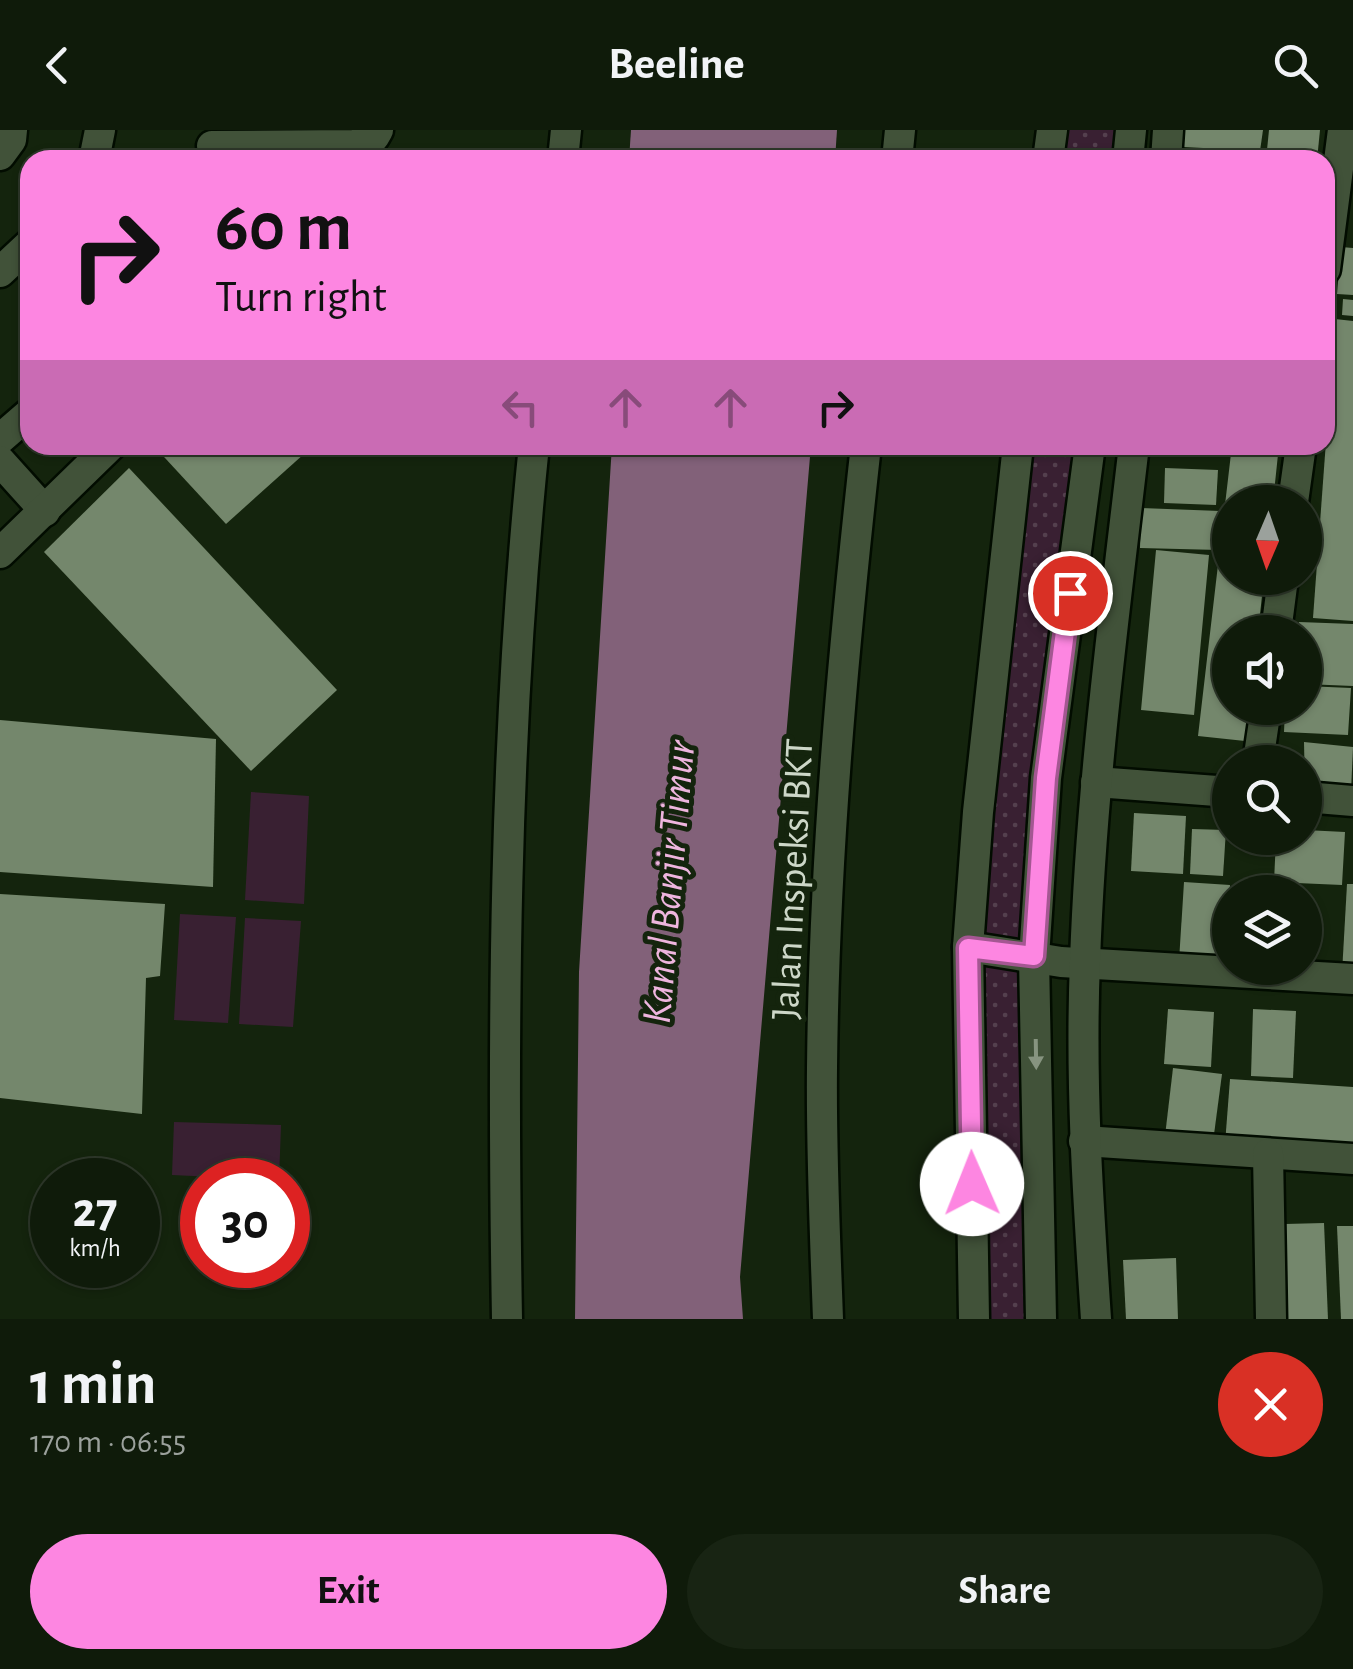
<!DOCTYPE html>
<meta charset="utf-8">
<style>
:root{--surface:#0f1b0a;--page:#182413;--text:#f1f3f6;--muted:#9ba19c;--line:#2f392b;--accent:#fd86e1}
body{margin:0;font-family:"Alegreya Sans",sans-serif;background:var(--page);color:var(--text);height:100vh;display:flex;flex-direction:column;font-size:38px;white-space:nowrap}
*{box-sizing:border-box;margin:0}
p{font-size:32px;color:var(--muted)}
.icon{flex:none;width:55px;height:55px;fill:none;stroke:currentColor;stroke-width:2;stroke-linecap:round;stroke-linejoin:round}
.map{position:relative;height:1189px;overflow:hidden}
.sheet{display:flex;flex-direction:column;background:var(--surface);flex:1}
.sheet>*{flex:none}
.banner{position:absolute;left:20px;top:20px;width:1315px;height:305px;border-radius:30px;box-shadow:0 2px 8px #0004,0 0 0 2px var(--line);background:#fd86e1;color:#111;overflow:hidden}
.needle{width:65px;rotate:182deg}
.tools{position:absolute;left:1212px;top:355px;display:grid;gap:20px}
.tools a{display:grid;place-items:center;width:110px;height:110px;border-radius:50%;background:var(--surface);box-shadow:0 2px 8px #0004,0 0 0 2px var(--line);font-size:50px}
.speed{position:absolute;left:30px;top:1028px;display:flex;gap:20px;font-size:50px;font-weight:700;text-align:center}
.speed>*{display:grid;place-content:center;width:130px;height:130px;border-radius:50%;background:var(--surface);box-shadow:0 2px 8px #0004,0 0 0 2px var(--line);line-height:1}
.speed small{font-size:25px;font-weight:400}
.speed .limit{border:15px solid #d22;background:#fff;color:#111}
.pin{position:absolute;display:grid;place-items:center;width:85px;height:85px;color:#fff;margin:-42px;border:5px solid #fff;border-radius:50%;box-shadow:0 2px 10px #0007}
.me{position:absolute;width:110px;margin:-55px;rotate:359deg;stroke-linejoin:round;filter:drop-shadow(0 0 8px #0008)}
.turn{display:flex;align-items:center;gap:35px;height:210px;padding:0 30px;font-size:45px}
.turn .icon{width:130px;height:130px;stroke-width:2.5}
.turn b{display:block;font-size:70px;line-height:85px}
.lanes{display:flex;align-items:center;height:95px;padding:0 30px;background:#0003;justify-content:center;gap:50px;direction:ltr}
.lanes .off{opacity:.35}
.round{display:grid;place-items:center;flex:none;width:105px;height:105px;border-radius:52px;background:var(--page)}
.overview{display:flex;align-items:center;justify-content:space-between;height:170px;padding:0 30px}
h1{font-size:60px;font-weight:700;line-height:75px}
.primary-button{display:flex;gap:20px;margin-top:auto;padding:20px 30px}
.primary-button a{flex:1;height:115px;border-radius:60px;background:var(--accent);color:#111;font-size:40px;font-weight:700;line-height:115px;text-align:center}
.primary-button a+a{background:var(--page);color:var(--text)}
header{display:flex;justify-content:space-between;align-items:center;height:130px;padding:0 30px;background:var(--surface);font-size:45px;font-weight:700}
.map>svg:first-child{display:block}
</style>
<header><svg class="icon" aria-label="back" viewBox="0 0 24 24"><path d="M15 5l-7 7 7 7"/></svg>Beeline<svg class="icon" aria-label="search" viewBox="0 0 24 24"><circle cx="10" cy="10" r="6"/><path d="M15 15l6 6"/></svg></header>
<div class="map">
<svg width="1353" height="1189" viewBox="0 0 1353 1189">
<defs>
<pattern id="grass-dots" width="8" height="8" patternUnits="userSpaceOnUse" patternTransform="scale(2.5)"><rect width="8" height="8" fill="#392032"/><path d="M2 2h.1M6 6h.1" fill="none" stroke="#54404e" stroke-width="1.8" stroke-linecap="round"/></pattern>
</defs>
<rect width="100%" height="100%" fill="#14240d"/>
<g fill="url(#grass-dots)">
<path d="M1052,0h79l-3,30h-80z"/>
<path d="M1018,315h72l-44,333 -8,541h-63l3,-507z"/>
</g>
<g fill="#392032">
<path d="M251,662l58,4 -5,108 -59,-4z"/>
<path d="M180,784l56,3 -8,106 -54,-3z"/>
<path d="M245,788l56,3 -8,106 -54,-3z"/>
<path d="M174,992l107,3 -2,55 -107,-5z"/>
</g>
<g fill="#826179">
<path d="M631,0h206l-2,30h-206z"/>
<path d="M612,315h199l-71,832 3,42h-168l4,-347z"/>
</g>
<g fill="#74876c">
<path d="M1184,0h79l-3,21 -76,-4z"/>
<path d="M1269,0h51l-3,30h-51z"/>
<path d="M1341,117l12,1v47l-16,-1z"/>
<path d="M1343,169l10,1v16l-11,-1z"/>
<path d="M1335,189l18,2v300l-40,-3z"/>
<path d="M153,315h161l-88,79z"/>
<path d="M1232,315h47l-6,57h-43v76h34l-6,54h-28v76h19l-4,33 -47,-5z"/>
<path d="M129,338l208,222 -86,81 -207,-219z"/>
<path d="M1165,338l53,2 -2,35 -52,-2z"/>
<path d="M1141,378l79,3 -1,39 -79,-2z"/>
<path d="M1156,420l53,5 -15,160 -53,-5z"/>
<path d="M1299,492l54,2v62l-48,-2v-52h-7z"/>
<path d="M1305,556l46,2 -3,47 -64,-3 1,-24h20z"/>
<path d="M0,590l216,19 -3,148 -213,-15z"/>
<path d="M1304,612l49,5 -2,45 -46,-4z"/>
<path d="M1134,683l52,3 -3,58 -52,-3z"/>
<path d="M1192,699l34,1 -3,46 -33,-2z"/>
<path d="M1305,700l40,2 -3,53 -68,-3 2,-44h29z"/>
<path d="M1184,752l46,3 -5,79 -46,-3z"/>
<path d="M1347,754h6v90l-11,-1z"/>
<path d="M0,764l165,10 -5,72 -14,2 -4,136 -142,-16z"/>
<path d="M1168,879l46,3 -3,55 -47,-3z"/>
<path d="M1253,879l43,2 -3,67 -42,-2z"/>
<path d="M1173,938l49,6 -9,68 -48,-6z"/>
<path d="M1230,949l123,8v66l-128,-9z"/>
<path d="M1324,1093l4,96h-40l-3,-95z"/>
<path d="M1337,1096h16v93h-12z"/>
<path d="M1176,1128l2,61h-52l-3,-59z"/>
</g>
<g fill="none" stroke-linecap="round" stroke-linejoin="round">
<g stroke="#020c00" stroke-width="35">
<g id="minor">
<path d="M212,16l143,-1 19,-8 4,-7"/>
<path d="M0,25l11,-15 1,-10"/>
<path d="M94,30l6,-30"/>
<path d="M563,30l3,-30"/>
<path d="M897,30l3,-30"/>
<path d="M1048,30l4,-30"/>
<path d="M1128,30l3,-30"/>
<path d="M1166,30l2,-30"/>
<path d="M1325,139l18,-139"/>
<path d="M0,142l30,-28"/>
<path d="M0,309l30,-26"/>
<path d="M0,331l45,50"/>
<path d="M1293,372l8,-57"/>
<path d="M0,423l111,-108"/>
<path d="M1276,502l7,-54"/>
<path d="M1258,632l8,-54"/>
<path d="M1096,652l134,10"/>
<path d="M1305,667l48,4"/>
<path d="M968,817l93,15 292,17"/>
<path d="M1084,1011l269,18"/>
<path d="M1268,1024l3,165"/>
<path d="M507,1189c-5,-292 -3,-584 27,-874"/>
<path d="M828,1189c-3,-84 -7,-167 -6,-251 2,-208 21,-416 44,-623"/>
<path d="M974,1189l-6,-372 10,-135 40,-367"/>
<path d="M1041,1189l-7,-362 12,-179 44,-333"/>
<path d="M1096,1189c-8,-119 -16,-238 -11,-358 6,-173 29,-344 49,-516"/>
</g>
</g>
<use href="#minor" stroke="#415239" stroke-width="30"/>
</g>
<defs><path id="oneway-solid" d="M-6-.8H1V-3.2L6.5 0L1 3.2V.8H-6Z" transform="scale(2.5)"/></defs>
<use fill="#879480" href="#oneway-solid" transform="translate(1036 924) rotate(89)"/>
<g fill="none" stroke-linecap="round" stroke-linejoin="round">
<g stroke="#a45792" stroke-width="25">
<path id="route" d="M972,1054l-4,-236 66,8 12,-178 24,-185"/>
</g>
<use href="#route" stroke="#fd86e1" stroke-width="18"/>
</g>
<g text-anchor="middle" stroke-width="10" stroke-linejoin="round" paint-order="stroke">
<g font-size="40" fill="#cdd7c8" stroke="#14240d">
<text transform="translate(791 749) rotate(-87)" y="14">Jalan Inspeksi BKT</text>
</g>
<g font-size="42" font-style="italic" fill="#eeb5de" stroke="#14240d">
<text transform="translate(667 752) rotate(-85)" y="15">Kanal Banjir Timur</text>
</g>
</g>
</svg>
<div class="tools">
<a><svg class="needle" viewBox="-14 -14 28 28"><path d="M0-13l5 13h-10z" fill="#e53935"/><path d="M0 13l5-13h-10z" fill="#9ba19c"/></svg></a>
<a><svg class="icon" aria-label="sound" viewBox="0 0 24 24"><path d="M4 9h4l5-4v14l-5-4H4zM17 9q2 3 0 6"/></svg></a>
<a><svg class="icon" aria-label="search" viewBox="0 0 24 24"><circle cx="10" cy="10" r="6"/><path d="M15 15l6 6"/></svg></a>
<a><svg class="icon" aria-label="layers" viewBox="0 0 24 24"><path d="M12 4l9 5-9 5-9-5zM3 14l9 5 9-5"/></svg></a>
</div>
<div class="speed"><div>27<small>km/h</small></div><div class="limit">30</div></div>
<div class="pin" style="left:1070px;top:463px;background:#d93025"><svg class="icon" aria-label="arrive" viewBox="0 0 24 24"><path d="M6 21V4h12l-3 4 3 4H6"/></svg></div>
<svg class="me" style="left:972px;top:1054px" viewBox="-20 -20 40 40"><circle r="19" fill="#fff"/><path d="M0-13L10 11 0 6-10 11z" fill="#fd86e1"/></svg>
<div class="banner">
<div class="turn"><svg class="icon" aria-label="right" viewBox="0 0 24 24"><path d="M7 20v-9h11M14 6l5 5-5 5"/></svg><div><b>60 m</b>Turn right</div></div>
<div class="lanes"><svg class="icon off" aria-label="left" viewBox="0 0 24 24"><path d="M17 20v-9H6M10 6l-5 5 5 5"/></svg><svg class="icon off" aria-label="ahead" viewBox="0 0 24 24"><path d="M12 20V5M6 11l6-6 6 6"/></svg><svg class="icon off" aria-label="ahead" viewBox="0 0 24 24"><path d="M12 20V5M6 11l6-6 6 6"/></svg><svg class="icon" aria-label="right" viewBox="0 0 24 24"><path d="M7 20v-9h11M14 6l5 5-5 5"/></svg></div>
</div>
</div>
<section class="sheet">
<div class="overview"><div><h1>1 min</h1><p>170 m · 06:55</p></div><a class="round" style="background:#d93025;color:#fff"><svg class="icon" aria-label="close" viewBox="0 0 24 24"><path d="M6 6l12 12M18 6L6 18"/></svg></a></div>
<div class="primary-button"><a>Exit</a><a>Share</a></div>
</section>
